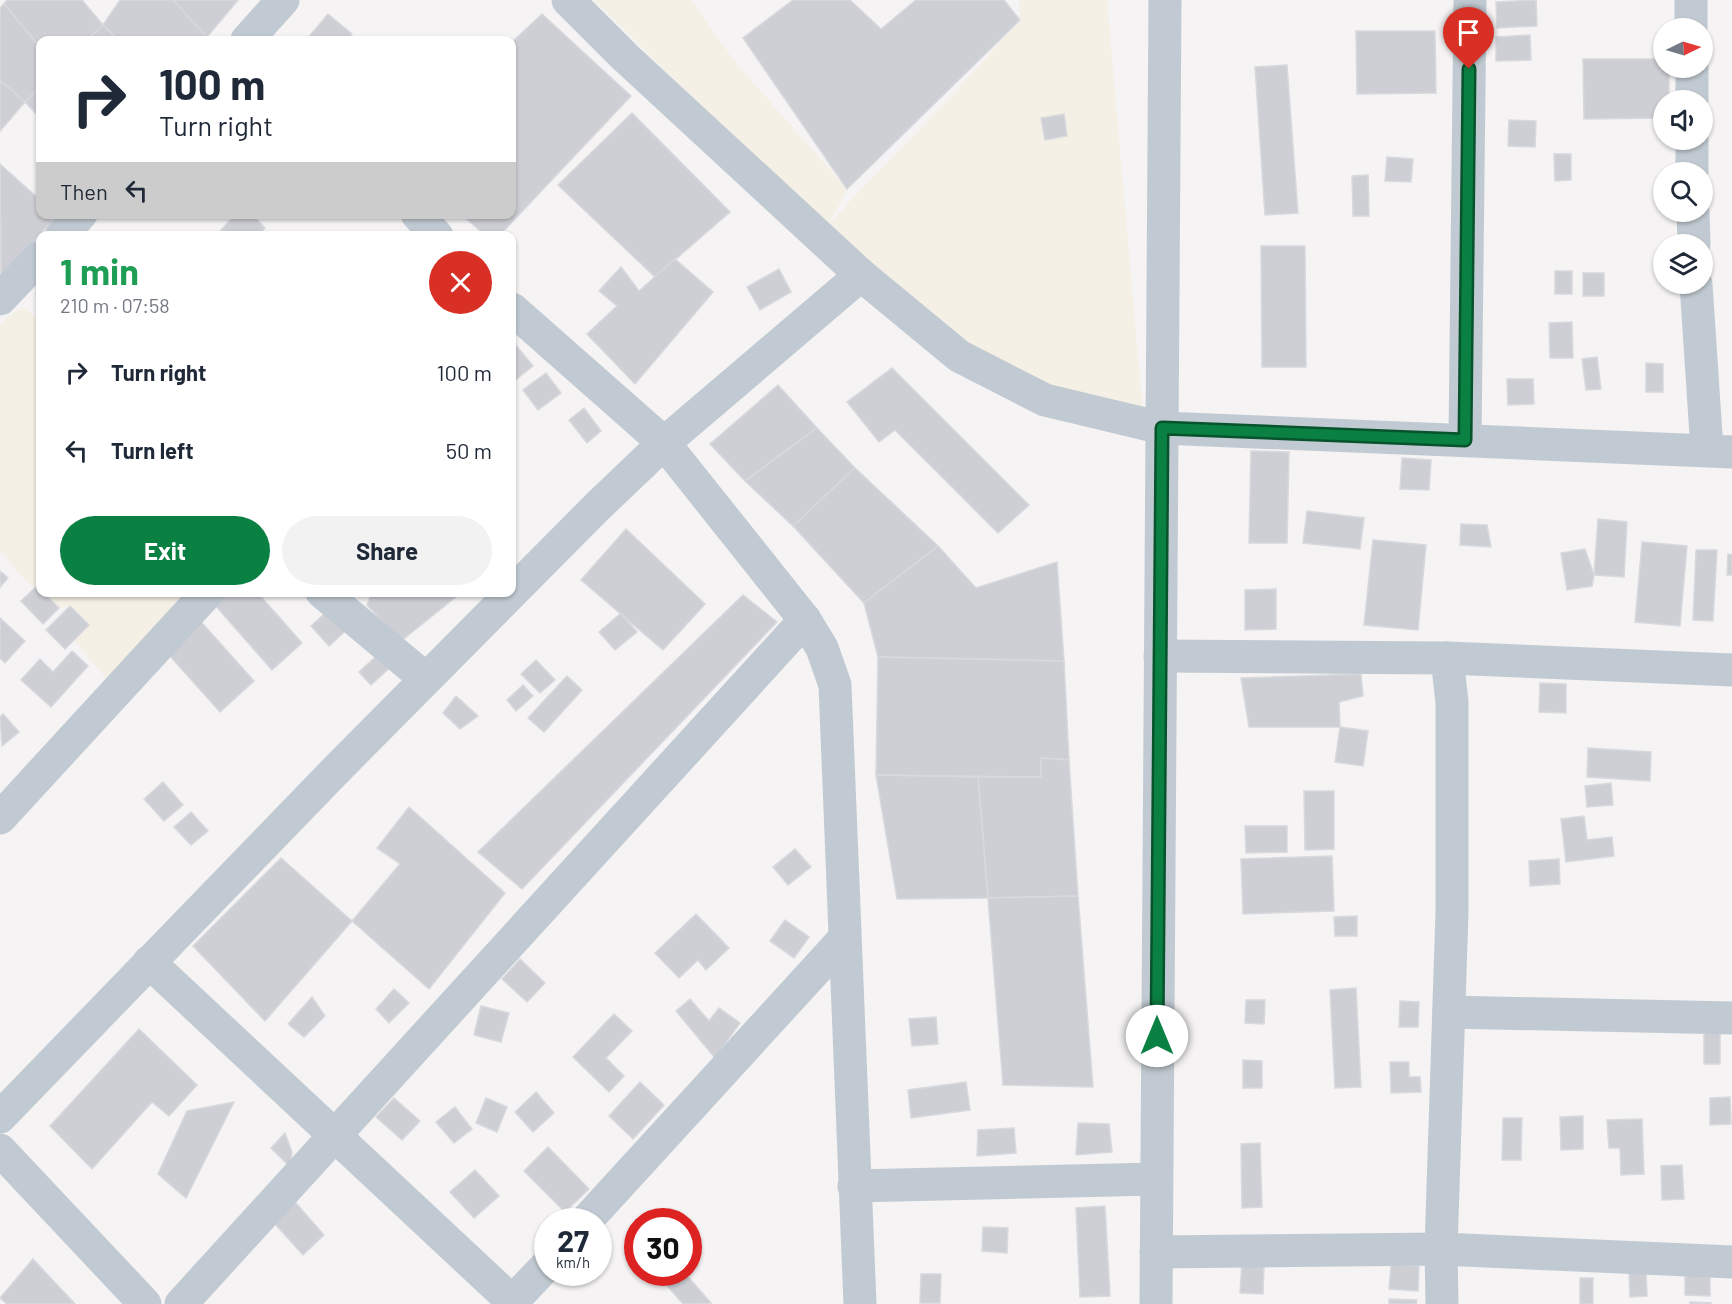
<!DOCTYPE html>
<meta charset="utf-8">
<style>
:root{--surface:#fff;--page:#f2f2f3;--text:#1f2937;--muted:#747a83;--accent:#0b8043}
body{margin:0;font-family:Barlow,sans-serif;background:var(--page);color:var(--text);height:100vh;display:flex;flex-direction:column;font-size:22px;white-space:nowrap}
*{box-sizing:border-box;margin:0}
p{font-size:20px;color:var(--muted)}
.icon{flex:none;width:33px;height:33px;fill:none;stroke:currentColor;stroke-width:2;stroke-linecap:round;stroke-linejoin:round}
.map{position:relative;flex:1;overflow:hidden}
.sheet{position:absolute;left:36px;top:231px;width:480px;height:366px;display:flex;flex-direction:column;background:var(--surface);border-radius:12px;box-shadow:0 2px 4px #0004}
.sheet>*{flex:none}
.banner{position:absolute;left:36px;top:36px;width:480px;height:183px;border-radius:12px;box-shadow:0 2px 4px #0004;background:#fff;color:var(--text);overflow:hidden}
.needle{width:39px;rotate:85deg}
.fabs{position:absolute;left:1653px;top:18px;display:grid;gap:12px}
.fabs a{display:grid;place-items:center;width:60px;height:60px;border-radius:50%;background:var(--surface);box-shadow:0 2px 4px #0004;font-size:30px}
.speed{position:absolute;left:534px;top:1208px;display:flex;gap:12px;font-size:30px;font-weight:700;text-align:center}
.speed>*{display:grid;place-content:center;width:78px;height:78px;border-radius:50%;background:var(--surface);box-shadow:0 2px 4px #0004;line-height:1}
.speed small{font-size:15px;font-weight:400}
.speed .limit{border:9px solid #d22;background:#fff;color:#111}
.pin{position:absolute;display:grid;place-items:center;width:51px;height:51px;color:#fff;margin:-62px -26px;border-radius:50% 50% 50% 0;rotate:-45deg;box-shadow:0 0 6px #0007}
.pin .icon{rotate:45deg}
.me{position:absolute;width:66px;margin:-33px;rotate:0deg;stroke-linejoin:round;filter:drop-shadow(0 0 4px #0008)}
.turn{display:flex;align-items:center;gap:21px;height:126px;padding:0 24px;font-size:27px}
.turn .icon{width:78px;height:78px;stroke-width:2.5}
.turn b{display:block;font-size:42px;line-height:51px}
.then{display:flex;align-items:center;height:57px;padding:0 24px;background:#0003;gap:12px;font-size:22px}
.round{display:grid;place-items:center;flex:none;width:63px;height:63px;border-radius:32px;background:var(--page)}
.headline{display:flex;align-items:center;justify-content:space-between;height:102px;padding:0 24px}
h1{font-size:36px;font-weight:700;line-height:45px;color:#1e9e55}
.action{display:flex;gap:12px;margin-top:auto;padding:12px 24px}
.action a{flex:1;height:69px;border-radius:36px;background:var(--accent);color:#fff;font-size:24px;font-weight:700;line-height:69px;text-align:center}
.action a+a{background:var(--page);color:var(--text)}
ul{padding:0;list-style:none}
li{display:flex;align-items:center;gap:18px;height:78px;padding:0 24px}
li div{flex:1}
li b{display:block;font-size:22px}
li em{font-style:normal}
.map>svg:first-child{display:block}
</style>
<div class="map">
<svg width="1732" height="1304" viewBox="0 0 1732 1304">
<rect width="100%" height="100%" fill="#f5f3f3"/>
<g fill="#f5f0e5">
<path d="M594,0h97l44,62 112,127 -19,37 34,-38 81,-82 77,-86 -1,-20h88l36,414 -156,-43 -161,-142z"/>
<path d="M22,307l18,14v271l-24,-21 -13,-19 -3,1v-229z"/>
<path d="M41,593h167l-91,98 -43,-51 15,-16 -19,-18 -11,2z"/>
</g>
<g fill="#cdcfd5" stroke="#d7d9de" stroke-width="1.5">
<path d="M7,0h75l21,25 -16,15h-47v7l-36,-43z"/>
<path d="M120,0h53l34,37 -3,3h-86l-15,-15z"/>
<path d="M173,0h65l-31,37z"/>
<path d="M793,0h57l31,29 35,-29h88l16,20 -173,169 -104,-151z"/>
<path d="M1536,0l1,26 -40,2 -1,-26z"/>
<path d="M4,4l36,43v40l-15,15 -25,-22v-72z"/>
<path d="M328,14l24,20 -6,6h-40z"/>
<path d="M542,14l89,82 -132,140h-13l-25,-22h51v-172z"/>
<path d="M103,25l15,15h-31z"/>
<path d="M1356,31h79l1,62 -79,1z"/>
<path d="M1530,35l1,25 -35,1v-24z"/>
<path d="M1583,59h81v9h5v32h-5v18l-80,1z"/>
<path d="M1287,65l11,148 -33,2 -10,-148z"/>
<path d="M0,80l25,22 -25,29z"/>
<path d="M40,87v31l-15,-16z"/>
<path d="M632,113l98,99 -75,65 -97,-92z"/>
<path d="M1064,114l3,22 -22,4 -4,-22z"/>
<path d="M1509,120l27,1 -1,26 -27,-1z"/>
<path d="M1554,154h17v26l-16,1z"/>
<path d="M1387,157l26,2 -2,23 -26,-1z"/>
<path d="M0,164l40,36v14l17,1 -56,64z"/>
<path d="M1368,175l1,41h-16l-1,-40z"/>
<path d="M236,214h16l13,14 -7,8h-31l-6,-6z"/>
<path d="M1261,246h44l1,121h-44z"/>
<path d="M675,259l38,33 -78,92 -48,-50 30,-28 -18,-15 22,-24 18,24z"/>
<path d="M779,269l12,23 -31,18 -13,-23z"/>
<rect x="1555" y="271" width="17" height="23"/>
<rect x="1583" y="273" width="21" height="23"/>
<path d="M1572,322l1,36h-23l-1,-35z"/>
<path d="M514,343l19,23 -20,16 -1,-37z"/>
<path d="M1597,357l4,32 -15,1 -4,-31z"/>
<path d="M1646,363l17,1v28h-17z"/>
<path d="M892,368l137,137 -31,28 -103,-103 -16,12 -32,-40z"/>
<path d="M546,373l15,20 -23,17 -15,-20z"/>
<path d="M1507,379h26l1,25 -26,1z"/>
<path d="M778,385l39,43 -72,53 -35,-37z"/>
<path d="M584,408l17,23 -14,12 -18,-23z"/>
<path d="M817,428l38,40 -62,58 -48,-45z"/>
<path d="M1251,451l38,1 -2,91h-38z"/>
<path d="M1402,458l29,2 -2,30 -29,-1z"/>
<path d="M855,468l83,78 -74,57 -71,-77z"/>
<path d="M1307,511l57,7 -4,31 -57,-6z"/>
<path d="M1598,519l29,3 -3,55 -30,-2z"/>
<path d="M1461,524l26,1 4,22 -31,-2z"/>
<path d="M626,529l79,75 -42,46 -82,-70z"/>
<path d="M1373,540l53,5 -8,85 -54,-5z"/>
<path d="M1642,542l45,4 -7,80 -45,-4z"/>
<path d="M938,546l38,42 81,-26 7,99 -186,-4 -14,-54z"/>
<path d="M1585,549l9,26 -2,11 -25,4 -6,-37z"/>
<path d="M1696,550h21l-4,71 -20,-1z"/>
<path d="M1728,554l4,1v20h-5z"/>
<path d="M0,571l8,7 -8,9z"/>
<path d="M37,586l22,22 -16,16 -22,-23z"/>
<path d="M1276,589v40l-31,1v-40z"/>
<path d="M211,592h46l45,51 -30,27 -65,-74z"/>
<path d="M372,592h90l-61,49 -34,-36z"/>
<path d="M743,595l34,27 -255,267 -44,-37z"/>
<path d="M70,606l19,19 -24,24 -19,-19z"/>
<path d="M333,606l18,20 -22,20 -18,-20z"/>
<path d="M621,613l16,19 -22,18 -16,-18z"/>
<path d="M195,615l59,66 -34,31 -59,-66z"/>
<path d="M0,618l25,23 -20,22 -5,-5z"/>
<path d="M384,649l12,13 -25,23 -12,-13z"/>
<path d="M72,651l16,15 -37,41 -30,-27 19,-21 13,13z"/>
<path d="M878,657l186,4 5,99 -28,-2v19l-165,-2z"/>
<path d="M536,660l19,20 -15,13 -19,-19z"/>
<path d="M1361,674l2,22 -24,6 1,25h-91l-8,-49z"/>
<path d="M567,676l15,14 -38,42 -16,-14z"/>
<path d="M1540,683l26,1v29l-27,-1z"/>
<path d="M523,685l10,11 -17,15 -9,-11z"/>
<path d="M456,696l22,20 -18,13 -17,-16z"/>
<path d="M3,714l16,18 -17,14 -2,-29z"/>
<path d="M1340,727l28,4 -5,35 -28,-4z"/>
<path d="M1588,748l63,4 -1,29 -63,-4z"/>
<path d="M1041,758l28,2 9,136 -90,2 -10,-121h63z"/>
<path d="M876,775l102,2 10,121 -91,1z"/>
<path d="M163,782l20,23 -19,16 -20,-22z"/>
<path d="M1611,783l2,22 -26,2 -2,-21z"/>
<path d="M1304,791h30v58l-29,1z"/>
<path d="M409,807l96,86 -76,96 -77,-68 48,-57 -23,-16z"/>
<path d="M191,812l17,19 -17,14 -17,-18z"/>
<path d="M1584,816l3,24 25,-3 2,19 -48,6 -5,-43z"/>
<path d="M1245,826h42v26l-41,1z"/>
<path d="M795,849l16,18 -23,18 -15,-18z"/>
<path d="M1332,856l2,55 -91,3 -2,-55z"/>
<path d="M281,858l71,63 -87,100 -72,-75z"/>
<path d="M1559,859l1,25 -30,2 -1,-25z"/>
<path d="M1078,896l15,191 -90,-2 -15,-187z"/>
<path d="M696,914l33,34 -23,22 -8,-10 -19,18 -24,-25z"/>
<path d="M1357,916v20h-22l-1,-19z"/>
<path d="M785,920l24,17 -15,21 -24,-17z"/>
<path d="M520,959l25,24 -18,19 -25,-23z"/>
<path d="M1356,988l5,99 -26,1 -5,-98z"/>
<path d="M394,989l15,14 -20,20 -13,-14z"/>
<path d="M312,997l13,19 -21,21 -16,-13z"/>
<path d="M690,999l19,22 10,-13 21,15 -25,35 -39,-47z"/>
<path d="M1246,1000h19l-1,24 -19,-1z"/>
<path d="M1400,1001l19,1 -1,25h-19z"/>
<path d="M481,1006l28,7 -8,29 -27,-7z"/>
<path d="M614,1014l18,17 -26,27 18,18 -15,16 -36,-35z"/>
<path d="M936,1017l2,27 -26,2 -3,-27z"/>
<path d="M139,1029l58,56 -28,31 -17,-14 -60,67 -42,-43z"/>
<rect x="1704" y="1029" width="16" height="35"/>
<path d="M1243,1060l19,1v27h-19z"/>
<path d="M1390,1062h19v15h11l1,15 -30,1z"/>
<path d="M640,1082l24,23 -31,34 -24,-23z"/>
<path d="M966,1082l4,28 -59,8 -3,-28z"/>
<path d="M536,1092l18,21 -21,19 -18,-20z"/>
<path d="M1730,1097l1,27 -21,1v-27z"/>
<path d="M394,1098l26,23 -18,19 -26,-23z"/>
<path d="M486,1098l21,9 -10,25 -21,-9z"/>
<path d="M234,1102l-48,96 -28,-24 29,-63z"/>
<path d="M455,1107l17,22 -18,14 -18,-21z"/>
<path d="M1583,1116v33l-22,1 -1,-33z"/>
<path d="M1503,1118h19l-1,42h-19z"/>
<path d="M1642,1119l2,55 -23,1 -1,-27h-11l-2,-28z"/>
<path d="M1078,1123l31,1 3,28 -36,3z"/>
<path d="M1014,1128l2,25 -39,3 1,-26z"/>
<path d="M285,1133l7,19 -2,15 -19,-19z"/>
<path d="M1260,1143l2,64 -20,1 -1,-64z"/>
<path d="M548,1147l41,42 -24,23 -41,-41z"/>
<path d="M1682,1165l2,34 -22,1 -1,-34z"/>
<path d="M475,1170l24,26 -25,22 -24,-26z"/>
<path d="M288,1194l36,41 -21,20 -37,-41z"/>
<path d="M1105,1206l5,90 -30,1 -4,-89z"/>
<path d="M983,1227l25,1 -1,25 -25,-2z"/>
<path d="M33,1259l42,45h-68l-7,-6z"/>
<path d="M1242,1261l22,1 -1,32 -23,-1z"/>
<path d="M1391,1265l28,1 -1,25 -29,-2z"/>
<path d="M1646,1271l1,25 -17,1 -1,-25z"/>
<path d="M659,1272h25l27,31 -28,1 -26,-30z"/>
<path d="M921,1274h20l-1,29h-20z"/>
<path d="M1685,1274h25v22l-25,-1z"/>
<rect x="1580" y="1278" width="13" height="26"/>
<path d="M1389,1299l28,1 -1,4h-27z"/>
<path d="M1690,1302l21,1v1h-21z"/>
</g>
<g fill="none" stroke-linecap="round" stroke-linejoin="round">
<g stroke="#c1cad2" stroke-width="33">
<path d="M568,0l57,57 236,218 98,81 86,44 117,28 570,24"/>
<path d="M1691,0v28"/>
<path d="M247,40l36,-40"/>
<path d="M1692,68v32"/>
<path d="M1692,140v32"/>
<path d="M1693,212l1,32"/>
<path d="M417,214l20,22"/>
<path d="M61,236l20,-22"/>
<path d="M1696,284l11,166"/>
<path d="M0,299l40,-42"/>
<path d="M512,309l152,134 141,177 17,28 13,37 25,619"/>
<path d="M1465,439l5,-439"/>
<path d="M322,592l104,87"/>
<path d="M1160,656l287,2 5,44v210l-11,337 1,55"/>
<path d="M1447,658l285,12"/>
<path d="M0,818l208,-226"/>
<path d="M149,962l366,342"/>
<path d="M1449,1012l283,6"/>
<path d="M0,1117l337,-348 260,-262 67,-64 197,-168"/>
<path d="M0,1150l145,154"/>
<path d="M854,1186l302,-7"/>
<path d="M586,1221l258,-282"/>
<path d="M1156,1252l285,-3 291,13"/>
<path d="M181,1304l624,-684"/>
<path d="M510,1304l38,-40"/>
<path d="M1156,1304l9,-1304"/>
</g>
</g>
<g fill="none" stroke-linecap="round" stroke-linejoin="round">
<g stroke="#07532c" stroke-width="15">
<path id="route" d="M1157,1036l5,-608 303,12 4,-371"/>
</g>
<use href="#route" stroke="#0b8043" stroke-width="10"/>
</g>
</svg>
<div class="fabs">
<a><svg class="needle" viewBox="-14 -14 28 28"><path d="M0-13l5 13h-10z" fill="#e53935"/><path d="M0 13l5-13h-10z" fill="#747a83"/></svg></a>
<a><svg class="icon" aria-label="sound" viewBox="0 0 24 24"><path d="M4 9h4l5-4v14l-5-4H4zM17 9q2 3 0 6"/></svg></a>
<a><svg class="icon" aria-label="search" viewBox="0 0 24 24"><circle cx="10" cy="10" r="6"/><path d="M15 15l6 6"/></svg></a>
<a><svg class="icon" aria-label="layers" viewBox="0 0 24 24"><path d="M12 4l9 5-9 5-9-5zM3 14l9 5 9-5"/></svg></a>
</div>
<div class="speed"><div>27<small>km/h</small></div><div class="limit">30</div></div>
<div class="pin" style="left:1469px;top:69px;background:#d93025"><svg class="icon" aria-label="arrive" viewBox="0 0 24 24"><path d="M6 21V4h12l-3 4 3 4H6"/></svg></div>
<svg class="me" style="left:1157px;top:1036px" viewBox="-20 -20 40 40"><circle r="19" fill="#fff"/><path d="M0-13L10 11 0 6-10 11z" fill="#0b8043"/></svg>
<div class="banner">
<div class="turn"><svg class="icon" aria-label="right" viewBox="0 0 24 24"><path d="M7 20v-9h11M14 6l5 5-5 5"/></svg><div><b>100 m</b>Turn right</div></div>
<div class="then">Then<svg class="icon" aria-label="left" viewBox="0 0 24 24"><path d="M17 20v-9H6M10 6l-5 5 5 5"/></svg></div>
</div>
<section class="sheet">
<div class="headline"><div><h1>1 min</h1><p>210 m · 07:58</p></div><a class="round" style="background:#d93025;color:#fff"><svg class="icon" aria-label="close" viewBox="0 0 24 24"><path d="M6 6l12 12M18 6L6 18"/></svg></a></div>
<ul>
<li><svg class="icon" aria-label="right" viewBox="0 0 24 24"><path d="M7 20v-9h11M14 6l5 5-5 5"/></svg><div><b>Turn right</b></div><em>100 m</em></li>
<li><svg class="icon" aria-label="left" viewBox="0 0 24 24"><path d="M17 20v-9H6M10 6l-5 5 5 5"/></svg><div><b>Turn left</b></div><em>50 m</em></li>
</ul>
<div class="action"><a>Exit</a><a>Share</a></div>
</section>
</div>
